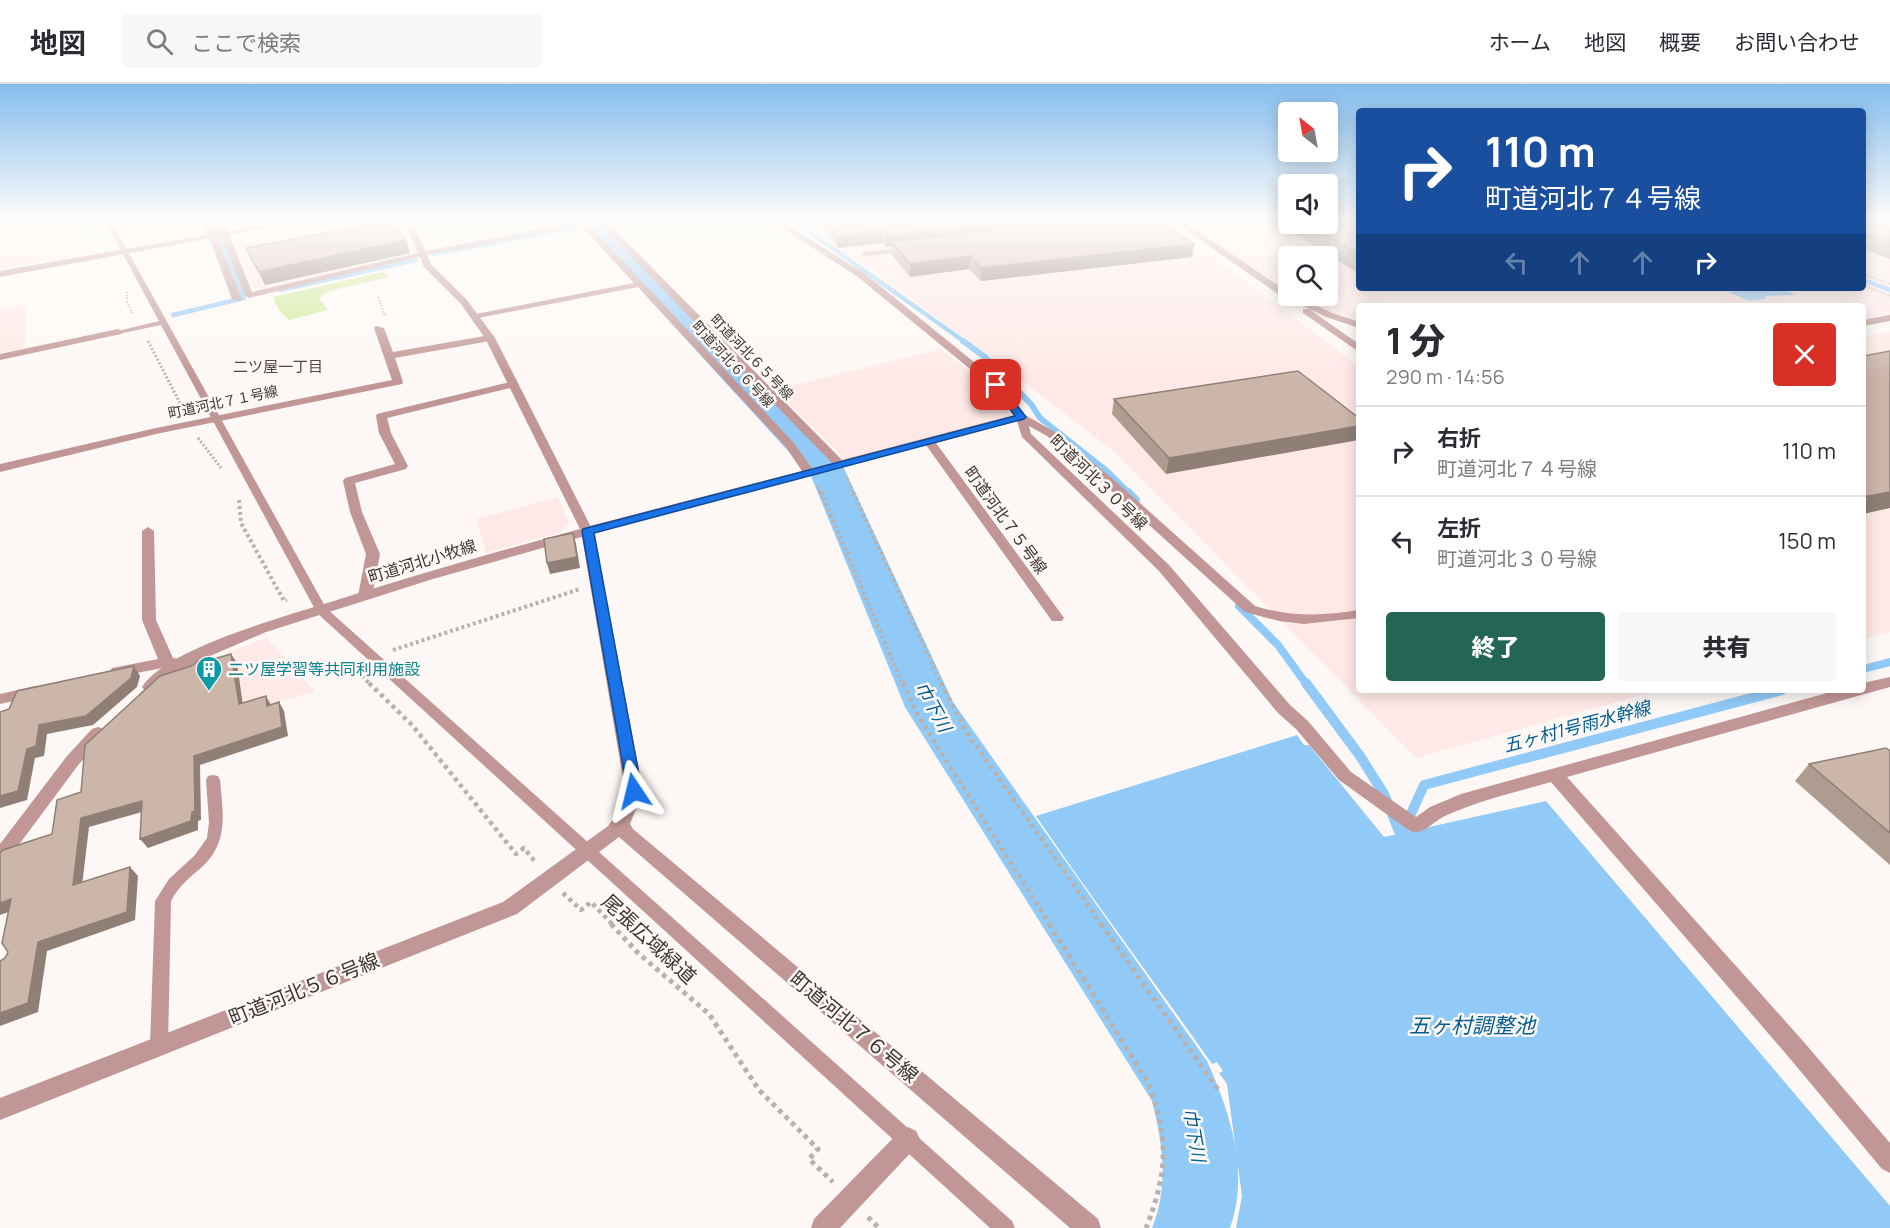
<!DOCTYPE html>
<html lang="ja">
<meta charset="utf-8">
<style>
:root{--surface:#fff;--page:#f7f7f7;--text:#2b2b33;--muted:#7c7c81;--line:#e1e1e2;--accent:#246656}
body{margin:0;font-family:Manrope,"Noto Sans JP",sans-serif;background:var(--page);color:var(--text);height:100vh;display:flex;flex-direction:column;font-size:22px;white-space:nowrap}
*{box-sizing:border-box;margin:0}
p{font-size:20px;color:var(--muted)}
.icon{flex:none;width:33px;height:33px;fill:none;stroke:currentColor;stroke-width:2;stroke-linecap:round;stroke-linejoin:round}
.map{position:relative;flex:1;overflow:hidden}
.sheet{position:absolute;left:1356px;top:219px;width:510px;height:390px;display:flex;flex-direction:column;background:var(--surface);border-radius:6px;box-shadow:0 3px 15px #0003}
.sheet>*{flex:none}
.hud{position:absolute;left:1356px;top:24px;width:510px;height:183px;border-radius:6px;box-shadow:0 3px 15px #0003;background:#1a4fa0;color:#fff;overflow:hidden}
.needle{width:39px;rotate:329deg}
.controls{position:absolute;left:1278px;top:18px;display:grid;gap:12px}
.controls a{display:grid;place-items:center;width:60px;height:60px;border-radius:6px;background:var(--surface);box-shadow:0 3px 15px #0003;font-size:30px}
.pin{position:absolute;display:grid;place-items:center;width:51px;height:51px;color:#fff;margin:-26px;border-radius:12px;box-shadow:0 3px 9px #0006}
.me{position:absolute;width:66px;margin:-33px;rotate:350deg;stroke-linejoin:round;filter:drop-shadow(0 0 4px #0008)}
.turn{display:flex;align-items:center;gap:21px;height:126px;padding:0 30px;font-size:27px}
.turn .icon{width:78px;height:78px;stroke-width:2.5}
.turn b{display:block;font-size:42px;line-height:51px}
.lanes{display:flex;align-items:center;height:57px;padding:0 30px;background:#0003;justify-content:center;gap:30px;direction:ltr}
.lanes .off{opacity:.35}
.round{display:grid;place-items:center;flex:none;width:63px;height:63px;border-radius:6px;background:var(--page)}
.head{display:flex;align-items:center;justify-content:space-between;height:102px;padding:0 30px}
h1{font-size:36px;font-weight:800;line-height:45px}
.cta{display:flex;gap:12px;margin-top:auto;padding:12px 30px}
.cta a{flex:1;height:69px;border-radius:6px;background:var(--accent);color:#fff;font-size:24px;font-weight:800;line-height:69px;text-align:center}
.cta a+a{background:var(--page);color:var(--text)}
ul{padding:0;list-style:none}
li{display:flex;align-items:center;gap:18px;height:90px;padding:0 30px;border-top:2px solid var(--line)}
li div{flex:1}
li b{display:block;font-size:22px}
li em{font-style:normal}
header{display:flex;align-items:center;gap:36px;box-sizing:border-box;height:84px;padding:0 30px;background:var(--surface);border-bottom:2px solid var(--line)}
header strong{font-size:28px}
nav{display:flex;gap:33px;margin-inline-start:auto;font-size:21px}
.search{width:420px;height:54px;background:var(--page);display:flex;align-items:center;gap:15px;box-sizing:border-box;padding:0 21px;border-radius:6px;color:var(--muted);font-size:22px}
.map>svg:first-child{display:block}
</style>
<header>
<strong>地図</strong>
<div class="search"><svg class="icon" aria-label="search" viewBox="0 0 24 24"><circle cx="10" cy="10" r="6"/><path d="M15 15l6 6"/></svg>ここで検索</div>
<nav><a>ホーム</a><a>地図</a><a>概要</a><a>お問い合わせ</a></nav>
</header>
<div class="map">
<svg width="1890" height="1144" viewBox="0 0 1890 1144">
<rect width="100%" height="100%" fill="#fdf8f5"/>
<g fill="#ffe9e6">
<path d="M558,413l11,26 -10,10 -28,7 -12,-32z"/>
<path d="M266,554l49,53 -136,42 11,-66z"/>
</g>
<g fill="#ffe9e7" fill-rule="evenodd">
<path d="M0,137h72l13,33 -85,15z"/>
<path d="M120,137h84l4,11 -66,11h-9z"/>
<path d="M329,137h41l-3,17 39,-8 11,26 -161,36 -23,-54z"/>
<path d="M797,137h368l194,145v324h300l-243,68 -299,-304 -128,-99 -132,-94z"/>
<path d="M1177,137l151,3 31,-3v67h504v-67h27v97l-27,5v-17h-504v19l-78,-33zM1288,172h40v40h-40z"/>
<path d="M25,221v43l-25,5v-44z"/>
<path d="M1890,248v300l-27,7v-303z"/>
<path d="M940,265l49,36 24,31 -167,44 -71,-70z"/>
<path d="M519,424l12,32 -45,13 -10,-34z"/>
</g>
<path fill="#cee896" d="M383,188l7,5 -61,14 -10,7 9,12 -39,10 -11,-11 -5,-12z"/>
<g fill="#91caf7">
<path d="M1758,204h22l16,7 -30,1 -2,3 -15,2 -21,-9z"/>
<path d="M1297,651l7,10h5l75,92 162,-36 344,405v22h-654l6,-32 -15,-112 -8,-11 4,-2 -6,-9 -5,2c-58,-83 -119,-164 -176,-248z"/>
</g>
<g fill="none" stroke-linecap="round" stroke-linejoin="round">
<g stroke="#91caf7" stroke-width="4.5">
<path d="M794,137l171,121"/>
<path d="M434,170l148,-28"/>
<path d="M1863,196l27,10"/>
<path d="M280,206l136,-30"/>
<path d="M173,231l71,-17 -30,-77"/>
</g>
<path stroke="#91caf7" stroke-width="6" d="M963,257l22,16 46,47 9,14 67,53 23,23"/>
<g stroke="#91caf7" stroke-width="8">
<path d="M1128,408l8,8"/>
<path d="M1239,522l39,39 29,40"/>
<path d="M1863,585l27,-7"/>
</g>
<g stroke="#91caf7" stroke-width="10">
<path d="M1306,599l54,73 24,38 17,42 -3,6"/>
<path d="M1401,752l23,-51 358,-95"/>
</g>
<path stroke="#91caf7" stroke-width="12" d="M1195,1138l47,-72"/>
<path fill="#91caf7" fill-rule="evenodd" d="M583,137h22l237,243 111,238 254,359c23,52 43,110 23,167h-78c17,-42 11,-84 0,-127l-247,-394 -94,-231 -226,-247 -3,-5z"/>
<g stroke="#b8b1ad" stroke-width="2" stroke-dasharray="1.5 1.5" stroke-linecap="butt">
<path d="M1863,190l27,10"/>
<path d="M1863,201l27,11"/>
<path d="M127,208v10l6,12"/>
<path d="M378,213l7,19"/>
</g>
<g stroke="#b8b1ad" stroke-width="3" stroke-dasharray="2 2" stroke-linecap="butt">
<path d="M148,257l35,68"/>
<path d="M198,354l23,30"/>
<path d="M847,395l7,15"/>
<path d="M818,402l3,8"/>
</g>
<g stroke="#b8b1ad" stroke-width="4" stroke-dasharray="3 3" stroke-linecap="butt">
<path d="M821,408l82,193"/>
<path d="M853,408l89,193"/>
<path d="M239,416l2,23 43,78 3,-1"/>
<path d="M393,566l187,-61"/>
<path d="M362,592l9,9"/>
</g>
<g stroke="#b8b1ad" stroke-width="4.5" stroke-dasharray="4 4" stroke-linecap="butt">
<path d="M369,599l43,42 104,129 8,-6 12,15"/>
<path d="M903,599l14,31 133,211"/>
<path d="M941,599l26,50 135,192"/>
<path d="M563,809l18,17 10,-8 22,23"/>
</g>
<g stroke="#b8b1ad" stroke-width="5" stroke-dasharray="4.5 4.5" stroke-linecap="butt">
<path d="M611,840l27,29 71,61 50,76 59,59 -9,10 24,23"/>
<path d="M1049,840l99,158c21,56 20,90 -2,146"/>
<path d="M1101,840l118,167"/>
<path d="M868,1133l11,11"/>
</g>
<g fill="#c09796" fill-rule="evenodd">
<path d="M105,137h6l215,387 686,613 3,7h-25l-673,-615 -156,-288 -43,9 -4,-2 45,-11z"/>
<path d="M213,691l5,1 2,4c3,33 9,62 -18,87 -12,10 -24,20 -31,34l-3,145 -3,6 -6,2 -6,-2 -3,-6 5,-145 14,-22 26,-24 12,-17 2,-16 -3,-42 2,-4z"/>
</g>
<g fill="#c09796" fill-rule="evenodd">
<path d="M203,137h8l31,78 -2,2 -8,-2z"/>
<path d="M216,137h8l28,71 179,-42 150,-29h18l-10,4 204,217 19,26 20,-5 -232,-238v-4h6l236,239 172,-45 -22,-28 -134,-110 -87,-56h10l83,52 136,110 25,32 30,17 58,47 142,127c36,11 68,10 104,4v8l-55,6 -25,-3 -34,-9 -140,-127 -58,-49 -18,-10 2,8 138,131 121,140 18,16 43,51 65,45 14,-10 31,-13 377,-104h25v-7l27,-6v10l-323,90 236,264 87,102v30l-8,-4 -95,-114 -236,-273c-35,10 -71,18 -104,33 -13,5 -23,21 -37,16l-71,-51 -43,-51 -18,-16 -119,-142 -137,-134 -5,-16 -81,22 126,172 2,3 -2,3h-10l-126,-176 -332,88 49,258 -13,33 3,5 465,390 3,9h-31l-451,-391 -102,77 -517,206v-22l503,-196 105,-76 8,-11 9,-24 -44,-260 1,-3 220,-57 -17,-25 -147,-159 -165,32 -2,-2 5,-3 158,-31 -53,-57 -150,28 -182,44 -4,-3z"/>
<path d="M376,242l8,2 9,24 97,-17 5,3 -5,3 -95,17 8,24 -1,2 -246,50 -156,38v-8l156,-36 236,-48 -18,-52z"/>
<path d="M118,245l5,3 -2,2 -121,26v-6z"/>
<path d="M514,297l5,3 -1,2 -131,32 4,15 17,33 -2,3 -51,14 7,29 18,42 -8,42 -2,3h-10l-2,-3 8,-42 -16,-42 -7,-31 2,-3 50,-14 -16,-31 -3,-17 1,-2z"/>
<path d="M148,443l6,4 2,89 17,38 13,2 3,4 -8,5 -14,-2 -50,10 -5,-1 -3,-4 3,-4 46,-9 -16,-39v-89z"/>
<path d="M35,602l6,1 2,4 -2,4 -41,9v-10z"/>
<path d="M908,1043l8,4 4,8 -4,8 -76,81h-29l3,-9 86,-88z"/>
</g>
<g fill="#c09796" fill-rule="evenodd">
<path d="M285,137h19l-304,56v-6z"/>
<path d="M404,137h8l19,43 36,36 28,38 98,193 -1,3 -159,45 -167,53 -70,30 -41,29h-10l-3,-4c25,-40 152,-73 198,-88 79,-25 159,-48 240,-70l-95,-191 -24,-34 -37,-37z"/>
<path d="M1173,137h10l105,71v4h7l37,17 27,9v6l-33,-11 -48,-23z"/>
<path d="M913,163h3v4l-51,5 -4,-2 4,-2z"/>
<path d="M1303,225h6l50,35v8l-56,-39z"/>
<path d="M1890,231v6l-27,5v-6z"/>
<path d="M1841,606h17l1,1 -2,4c-7,2 -12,1 -16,-5z"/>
<path d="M98,643l6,2 2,4 -2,4 -25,27 -73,98 -6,2v-20l67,-88 25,-27z"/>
</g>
</g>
<g fill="#af9c91">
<path d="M819,137h342l33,23 -2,13 -211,24 -12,-12 -59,8 -18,-22v-8h-6l-4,-4 -44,5z"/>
<path d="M1283,137h5v3h40l31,-3v51h-3l-74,-46z"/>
<path d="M1863,137h27v38l-27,-10z"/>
<path d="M406,156l4,13 -145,32 -19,-37z"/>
<path d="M1298,287l-132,103 -54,-60 2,-15z"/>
<path d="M1890,667v114l-95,-84 14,-17z"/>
</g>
<g fill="#8f7f76">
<path d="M1015,137h101l-224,21v5h-6v-11z"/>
<path d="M882,147v12l-44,5 -1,-12z"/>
<path d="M406,156l4,13 -145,32 -6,-13z"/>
<path d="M1194,160l-2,13 -211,24v-13z"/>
<path d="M970,172l-1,13 -59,8v-13z"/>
<path d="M1359,178v10h-3z"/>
<path d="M1359,342v14l-193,34 3,-16z"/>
<path d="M1890,408v16l-27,6v-17z"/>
<path d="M573,449l3,11 4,24 -30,6 -3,-11z"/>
<path d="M231,570l6,9 7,50 -5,-9z"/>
<path d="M134,582l6,10 -3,11 -44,38 -46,9 -3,22 -9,2 -8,42 -27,8v-12l27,-47 12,-24z"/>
<path d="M266,612l5,9 -4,1z"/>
<path d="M279,618l5,9 4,25 -88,29 1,55 -3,1v9l-50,18 -8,-9 54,-83z"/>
<path d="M142,717l7,9 -60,17 -8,67 -8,-9 8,-67z"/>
<path d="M130,783l8,9 -3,44 -88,31 -9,61 -38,14v-13l38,-71z"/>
<path d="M11,815l9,9 -20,7v-12z"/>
</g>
<g fill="#ccb5a9" stroke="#8f7f76" stroke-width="1.5">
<path d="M389,137l17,19 -147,32 -13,-24z"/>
<path d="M826,137h189l-129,15 -4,-5 -45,5z"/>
<path d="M1074,137h87l33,23 -213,24 -11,-12 -60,8 -18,-22z"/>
<path d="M1328,137h31v33l-52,-30h21z"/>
<path d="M1863,137h27v23l-27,-11z"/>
<path d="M1890,267v141l-27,5v-141z"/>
<path d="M1298,287l61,47v8l-190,32 -55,-59z"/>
<path d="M573,449l4,24 -30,6 -3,-24z"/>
<path d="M231,570l8,50 27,-8 1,10 12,-4 3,25 -88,29 1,55 -3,1 -1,9 -51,18 2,-38 -61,17 -8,67 57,-18 -3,45 -89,30 -10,61 -28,10v-52l5,-3 3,-6 -6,-9 9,-44 -11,4v-50l3,-3 49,-16 5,-34 24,-8 4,-47 75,-69 31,-10 12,-8 11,1z"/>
<path d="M134,582l-3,12 -45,38 -47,9 -3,21 -9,3 -9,42 -18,5v-84l9,-3 8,-18z"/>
<path d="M1886,664l4,3v82l-81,-69z"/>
</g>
<linearGradient id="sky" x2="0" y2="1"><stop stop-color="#85bdee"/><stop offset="0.46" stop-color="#fefcfa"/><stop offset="1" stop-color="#fefcfa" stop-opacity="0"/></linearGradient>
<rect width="1890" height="297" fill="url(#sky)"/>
<path fill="#1a73e8" stroke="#114b97" stroke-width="1.5" d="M993,299h7l26,34 -2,2 -430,114 48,258 -2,4h-12l-46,-264 1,-2 432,-113 -23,-31z"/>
<defs>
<g id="building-pin" transform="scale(1.35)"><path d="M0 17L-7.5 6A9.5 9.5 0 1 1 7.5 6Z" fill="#0f9aa8" stroke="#fdf8f5"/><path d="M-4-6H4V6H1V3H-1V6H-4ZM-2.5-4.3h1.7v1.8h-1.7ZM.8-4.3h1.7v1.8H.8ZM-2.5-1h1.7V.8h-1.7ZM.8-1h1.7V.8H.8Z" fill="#fff"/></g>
</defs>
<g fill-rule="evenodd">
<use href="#building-pin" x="209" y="585"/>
</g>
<g text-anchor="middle" stroke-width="5" stroke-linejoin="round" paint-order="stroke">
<g font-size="14" fill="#3e3530" stroke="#fdf8f5">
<text transform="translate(752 273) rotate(46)" y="5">町道河北６５号線</text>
<text transform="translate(733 280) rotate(47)" y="5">町道河北６６号線</text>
<text transform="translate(223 318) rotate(-12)" y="5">町道河北７１号線</text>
</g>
<g font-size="15" fill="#564339" stroke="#fdf8f5">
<text x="278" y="288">二ツ屋一丁目</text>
</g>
<g font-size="16" fill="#3e3530" stroke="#fdf8f5">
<text transform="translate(1099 398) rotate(44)" y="6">町道河北３０号線</text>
<text transform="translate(1006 436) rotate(54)" y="6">町道河北７５号線</text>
<text transform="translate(422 477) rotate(-17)" y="6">町道河北小牧線</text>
</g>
<g font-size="16" fill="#0d838f" stroke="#fdf8f5" text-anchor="start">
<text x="228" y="591">二ツ屋学習等共同利用施設</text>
</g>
<g font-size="18" font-style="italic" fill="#005d90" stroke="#fdf8f5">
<text transform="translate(933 623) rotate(61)" y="6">巾下川</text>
<text transform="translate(1577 643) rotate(-15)" y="6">五ヶ村1号雨水幹線</text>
<text transform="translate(1194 1051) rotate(80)" y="6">巾下川</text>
</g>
<g font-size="20" fill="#3e3530" stroke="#fdf8f5">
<text transform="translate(649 855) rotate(43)" y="7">尾張広域緑道</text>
<text transform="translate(304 905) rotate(-22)" y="7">町道河北５６号線</text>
<text transform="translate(854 943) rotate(40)" y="7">町道河北７６号線</text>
</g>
<g font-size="21" font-style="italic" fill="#005d90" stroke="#fdf8f5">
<text x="1472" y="949">五ヶ村調整池</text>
</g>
</g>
</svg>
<div class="controls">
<a><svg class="needle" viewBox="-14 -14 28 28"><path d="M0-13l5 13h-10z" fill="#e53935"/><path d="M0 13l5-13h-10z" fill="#7c7c81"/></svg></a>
<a><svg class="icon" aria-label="sound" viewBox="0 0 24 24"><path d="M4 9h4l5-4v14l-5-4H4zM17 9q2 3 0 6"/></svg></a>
<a><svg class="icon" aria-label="search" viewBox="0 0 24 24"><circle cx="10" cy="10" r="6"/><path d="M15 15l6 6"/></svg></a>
</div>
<div class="pin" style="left:996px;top:301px;background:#d93025"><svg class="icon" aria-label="arrive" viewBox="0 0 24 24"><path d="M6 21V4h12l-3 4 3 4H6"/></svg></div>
<svg class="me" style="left:634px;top:707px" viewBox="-20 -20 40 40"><path d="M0-17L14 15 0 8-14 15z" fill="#1a73e8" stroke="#fff" stroke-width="4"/></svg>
<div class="hud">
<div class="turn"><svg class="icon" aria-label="right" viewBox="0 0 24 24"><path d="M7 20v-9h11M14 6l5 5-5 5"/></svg><div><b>110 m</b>町道河北７４号線</div></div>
<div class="lanes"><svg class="icon off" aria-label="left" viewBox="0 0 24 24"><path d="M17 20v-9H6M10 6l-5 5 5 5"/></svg><svg class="icon off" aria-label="ahead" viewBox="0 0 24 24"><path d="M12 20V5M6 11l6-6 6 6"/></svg><svg class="icon off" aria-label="ahead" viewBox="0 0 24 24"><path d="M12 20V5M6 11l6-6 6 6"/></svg><svg class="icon" aria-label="right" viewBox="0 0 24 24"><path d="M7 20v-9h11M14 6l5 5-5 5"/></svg></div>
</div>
<section class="sheet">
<div class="head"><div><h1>1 分</h1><p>290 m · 14:56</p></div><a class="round" style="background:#d93025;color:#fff"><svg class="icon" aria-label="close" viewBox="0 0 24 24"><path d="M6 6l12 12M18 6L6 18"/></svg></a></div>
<ul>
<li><svg class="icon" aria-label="right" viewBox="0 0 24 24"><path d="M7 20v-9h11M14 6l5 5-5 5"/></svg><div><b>右折</b><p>町道河北７４号線</p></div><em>110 m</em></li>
<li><svg class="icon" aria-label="left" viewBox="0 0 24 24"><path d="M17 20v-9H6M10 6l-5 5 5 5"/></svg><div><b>左折</b><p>町道河北３０号線</p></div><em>150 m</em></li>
</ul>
<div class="cta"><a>終了</a><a>共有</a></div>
</section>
</div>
